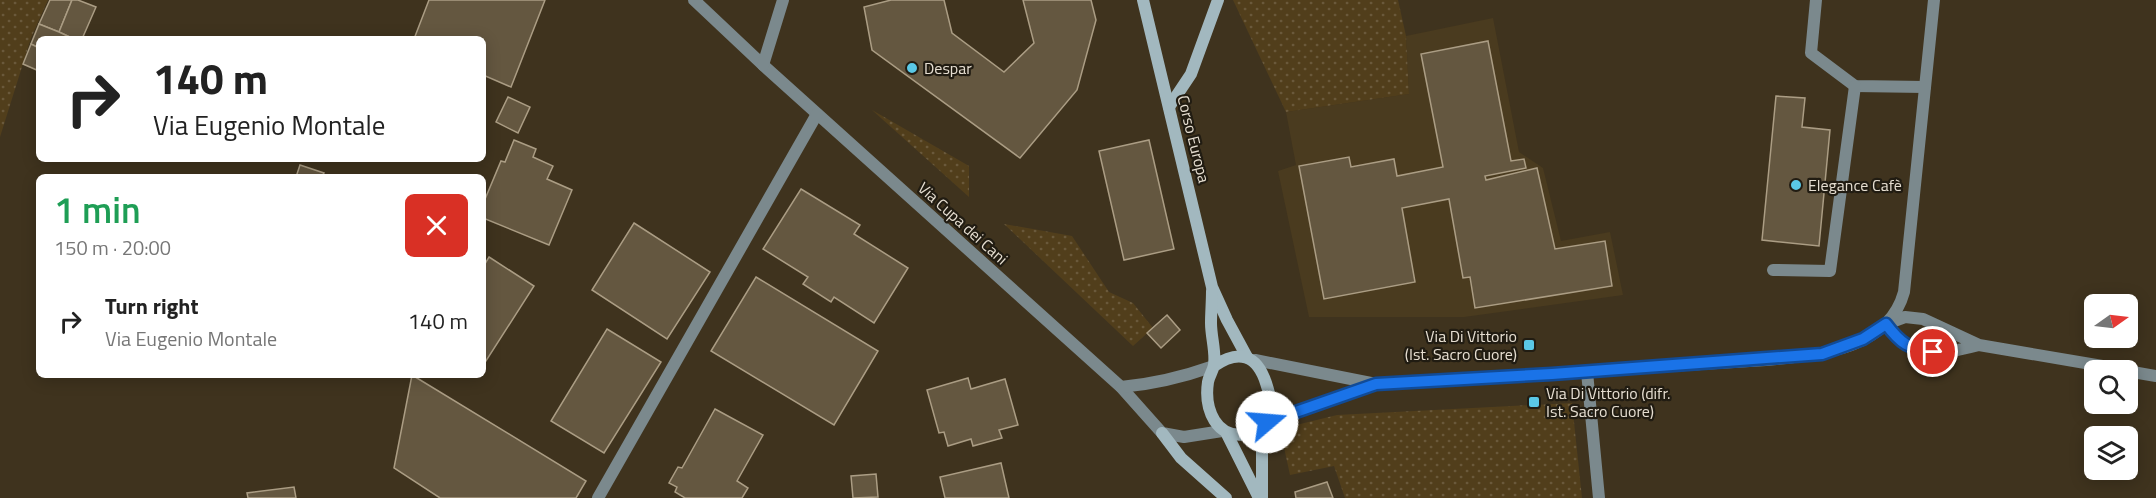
<!DOCTYPE html>
<meta charset="utf-8">
<style>
:root{--surface:#fff;--page:#f2f2f2;--text:#222;--muted:#767676}
body{margin:0;font-family:"Titillium Web",sans-serif;background:var(--page);color:var(--text);height:100vh;display:flex;flex-direction:column;font-size:22px;white-space:nowrap}
*{box-sizing:border-box;margin:0}
p{font-size:20px;color:var(--muted)}
.icon{flex:none;width:33px;height:33px;fill:none;stroke:currentColor;stroke-width:2;stroke-linecap:round;stroke-linejoin:round}
.map{position:relative;flex:1;overflow:hidden}
.sheet{position:absolute;left:36px;top:174px;width:450px;height:204px;display:flex;flex-direction:column;background:var(--surface);border-radius:9px;box-shadow:0 3px 15px #0003}
.sheet>*{flex:none}
.top-card{position:absolute;left:36px;top:36px;width:450px;height:126px;border-radius:9px;box-shadow:0 3px 15px #0003;background:#fff;color:var(--text);overflow:hidden}
.needle{width:39px;rotate:76deg}
.tools{position:absolute;left:2084px;top:294px;display:grid;gap:12px}
.tools a{display:grid;place-items:center;width:54px;height:54px;border-radius:9px;background:var(--surface);box-shadow:0 3px 15px #0003;font-size:30px}
.pin{position:absolute;display:grid;place-items:center;width:51px;height:51px;color:#fff;margin:-26px;border:3px solid #fff;border-radius:50%;box-shadow:0 2px 6px #0007}
.me{position:absolute;width:66px;margin:-33px;rotate:72deg;stroke-linejoin:round;filter:drop-shadow(0 0 4px #0008)}
.turn{display:flex;align-items:center;gap:21px;height:126px;padding:0 18px;font-size:27px}
.turn .icon{width:78px;height:78px;stroke-width:2.5}
.turn b{display:block;font-size:42px;line-height:51px}
.round{display:grid;place-items:center;flex:none;width:63px;height:63px;border-radius:9px;background:var(--page)}
.headline{display:flex;align-items:center;justify-content:space-between;height:102px;padding:0 18px}
h1{font-size:36px;font-weight:600;line-height:45px;color:#1e9e55}
ul{padding:0;list-style:none}
li{display:flex;align-items:center;gap:18px;height:90px;padding:0 18px}
li div{flex:1}
li b{display:block;font-size:22px}
li em{font-style:normal}
.map>svg:first-child{display:block}
</style>
<div class="map">
<svg width="2156" height="498" viewBox="0 0 2156 498">
<defs>
<pattern id="grass-dots" width="8" height="8" patternUnits="userSpaceOnUse" patternTransform="scale(1.5)"><rect width="8" height="8" fill="#513e1b"/><path d="M2 2h.1M6 6h.1" fill="none" stroke="#6a593b" stroke-width="1.8" stroke-linecap="round"/></pattern>
</defs>
<rect width="100%" height="100%" fill="#3f331e"/>
<path fill="#4a3b1f" d="M1493,18l26,134 24,16 18,73 49,-9 13,63 -159,22h-155l-31,-146 18,-6 -10,-53 123,-18 -3,-58z"/>
<g fill="url(#grass-dots)">
<path d="M0,0h48l-17,38 -31,99z"/>
<path d="M1233,0h165l8,36 3,58 -123,18z"/>
<path d="M872,110l97,56v31z"/>
<path d="M1004,224l68,12 37,56 24,11 20,25 -20,18z"/>
<path d="M1572,403l10,95h-237l-11,-32 -44,9 -10,-46 57,-14z"/>
</g>
<g fill="#645740" stroke="#ab9d84" stroke-width="1.5">
<path d="M50,0h22l-13,32 -20,-8z"/>
<path d="M72,0h6l18,7 -14,32h-8l-15,-7z"/>
<path d="M429,0h116l-34,87 -28,-12v-36h-69z"/>
<path d="M891,0h53l8,33 52,39 30,-29 -11,-43h68l5,20 -19,70 -57,68 -148,-108 -8,-43z"/>
<path d="M39,24l20,8 15,7h-35v9l-8,-4z"/>
<path d="M1488,41l23,120 13,-2 2,9 -41,8 1,4 51,-12 18,81 50,-8 7,45 -137,22 -5,-31 -7,1 -14,-79 -47,9 13,74 -91,17 -25,-133 50,-9 2,10 43,-8 3,17 46,-9 -22,-113z"/>
<path d="M31,44l8,4v23l-16,-7z"/>
<path d="M1776,96l29,2 -3,29 28,3 -11,116 -57,-6z"/>
<path d="M508,97l22,10 -12,26 -22,-11z"/>
<path d="M514,140l22,9 -3,8 20,9 -6,13 25,11 -23,55 -66,-27v-14l18,-43 4,1z"/>
<path d="M1149,140l25,109 -50,11 -25,-109z"/>
<path d="M300,165l24,8 -2,4h-26z"/>
<path d="M801,189l59,36 -6,9 54,34 -34,55 -40,-26 -3,5 -28,-18 5,-7 -45,-28z"/>
<path d="M634,223l76,49 -43,67 -75,-49z"/>
<path d="M489,257l45,29 -50,78 -1,-97z"/>
<path d="M756,277l122,74 -44,74 -123,-74z"/>
<path d="M1167,315l13,15 -19,18 -14,-15z"/>
<path d="M607,329l54,33 -57,91 -53,-32z"/>
<path d="M412,375l174,106 -10,17h-136l-46,-30z"/>
<path d="M968,378l3,11 34,-10 13,46 -19,5 3,8 -29,8 -2,-7 -23,7 -4,-14 -5,1 -12,-43z"/>
<path d="M715,409l48,26 -26,46 11,7 -6,10h-57l-10,-6 2,-5 -8,-4 9,-16 4,1z"/>
<path d="M1001,463l8,35h-64l-5,-21z"/>
<path d="M876,474l2,23 -25,1 -2,-22z"/>
<path d="M1327,482l6,16h-37l-1,-6z"/>
<path d="M294,487l2,11h-48l-1,-5z"/>
</g>
<g fill="none" stroke-linecap="round" stroke-linejoin="round">
<g stroke="#7b898d" stroke-width="12">
<path d="M1816,0l-5,53 44,33 70,1"/>
<path d="M1773,270l57,1 25,-185"/>
</g>
<g stroke="#7b898d" stroke-width="12">
<path d="M694,0l69,65 358,322 41,46 22,4 38,-6"/>
<path d="M763,65l20,-65"/>
<path d="M1979,345c-39,10 -67,15 -93,-21l19,-7 18,2 56,26 147,25"/>
<path d="M1255,360l121,24 390,-24c50,-5 122,-9 138,-68l30,-292"/>
<path d="M2127,371l29,5"/>
<path d="M1587,372l12,126"/>
<path d="M1121,387c33,-3 62,-10 93,-21"/>
<path d="M1267,422l108,-38"/>
<path d="M598,498l219,-384"/>
</g>
<g stroke="#a2b8bf" stroke-width="12">
<path d="M1143,0l69,287 15,33 20,37"/>
<path d="M1169,107l22,-33 27,-74"/>
<path d="M1212,291c0,11 -1,22 -1,32 0,14 5,29 3,42 -1,6 -5,11 -6,17 -4,27 8,58 39,52 9,-2 18,-6 21,-15 5,-12 2,-24 -2,-36 -9,-28 -27,-34 -52,-17"/>
<path d="M1162,433l19,25 45,40"/>
<path d="M1227,434l32,64"/>
<path d="M1262,498v-70"/>
</g>
</g>
<g fill="none" stroke-linecap="round" stroke-linejoin="round">
<g stroke="#114b97" stroke-width="15">
<path id="route" d="M1267,422l109,-38 176,-10 270,-20 41,-15 23,-15c15,20 22,24 47,28"/>
</g>
<use href="#route" stroke="#1a73e8" stroke-width="10"/>
</g>
<g fill="#5ac8e6" stroke="#211c12" stroke-width="2">
<circle cx="912" cy="68" r="6"/>
<circle cx="1796" cy="185" r="6"/>
<rect x="1523" y="339" width="12" height="12" rx="3"/>
<rect x="1528" y="396" width="12" height="12" rx="3"/>
</g>
<g text-anchor="middle" stroke-width="4.5" stroke-linejoin="round" paint-order="stroke">
<g font-size="16" fill="#e6ded1" stroke="#211c12" text-anchor="start">
<text x="924" y="74">Despar</text>
<text x="1808" y="191">Elegance Cafè</text>
<text x="1517" y="342" text-anchor="end">Via Di Vittorio<tspan x="1517" dy="18">(Ist. Sacro Cuore)</tspan></text>
<text x="1546" y="399">Via Di Vittorio (difr.<tspan x="1546" dy="18">Ist. Sacro Cuore)</tspan></text>
</g>
<g font-size="16" fill="#e6ded1" stroke="#211c12">
<text transform="translate(1194 139) rotate(76)" y="6">Corso Europa</text>
<text transform="translate(963 223) rotate(42)" y="6">Via Cupa dei Cani</text>
</g>
</g>
</svg>
<div class="tools">
<a><svg class="needle" viewBox="-14 -14 28 28"><path d="M0-13l5 13h-10z" fill="#e53935"/><path d="M0 13l5-13h-10z" fill="#767676"/></svg></a>
<a><svg class="icon" aria-label="search" viewBox="0 0 24 24"><circle cx="10" cy="10" r="6"/><path d="M15 15l6 6"/></svg></a>
<a><svg class="icon" aria-label="layers" viewBox="0 0 24 24"><path d="M12 4l9 5-9 5-9-5zM3 14l9 5 9-5"/></svg></a>
</div>
<div class="pin" style="left:1933px;top:352px;background:#d93025"><svg class="icon" aria-label="arrive" viewBox="0 0 24 24"><path d="M6 21V4h12l-3 4 3 4H6"/></svg></div>
<svg class="me" style="left:1267px;top:422px" viewBox="-20 -20 40 40"><circle r="19" fill="#fff"/><path d="M0-13L10 11 0 6-10 11z" fill="#1a73e8"/></svg>
<div class="top-card">
<div class="turn"><svg class="icon" aria-label="right" viewBox="0 0 24 24"><path d="M7 20v-9h11M14 6l5 5-5 5"/></svg><div><b>140 m</b>Via Eugenio Montale</div></div>
</div>
<section class="sheet">
<div class="headline"><div><h1>1 min</h1><p>150 m · 20:00</p></div><a class="round" style="background:#d93025;color:#fff"><svg class="icon" aria-label="close" viewBox="0 0 24 24"><path d="M6 6l12 12M18 6L6 18"/></svg></a></div>
<ul>
<li><svg class="icon" aria-label="right" viewBox="0 0 24 24"><path d="M7 20v-9h11M14 6l5 5-5 5"/></svg><div><b>Turn right</b><p>Via Eugenio Montale</p></div><em>140 m</em></li>
</ul>
</section>
</div>
